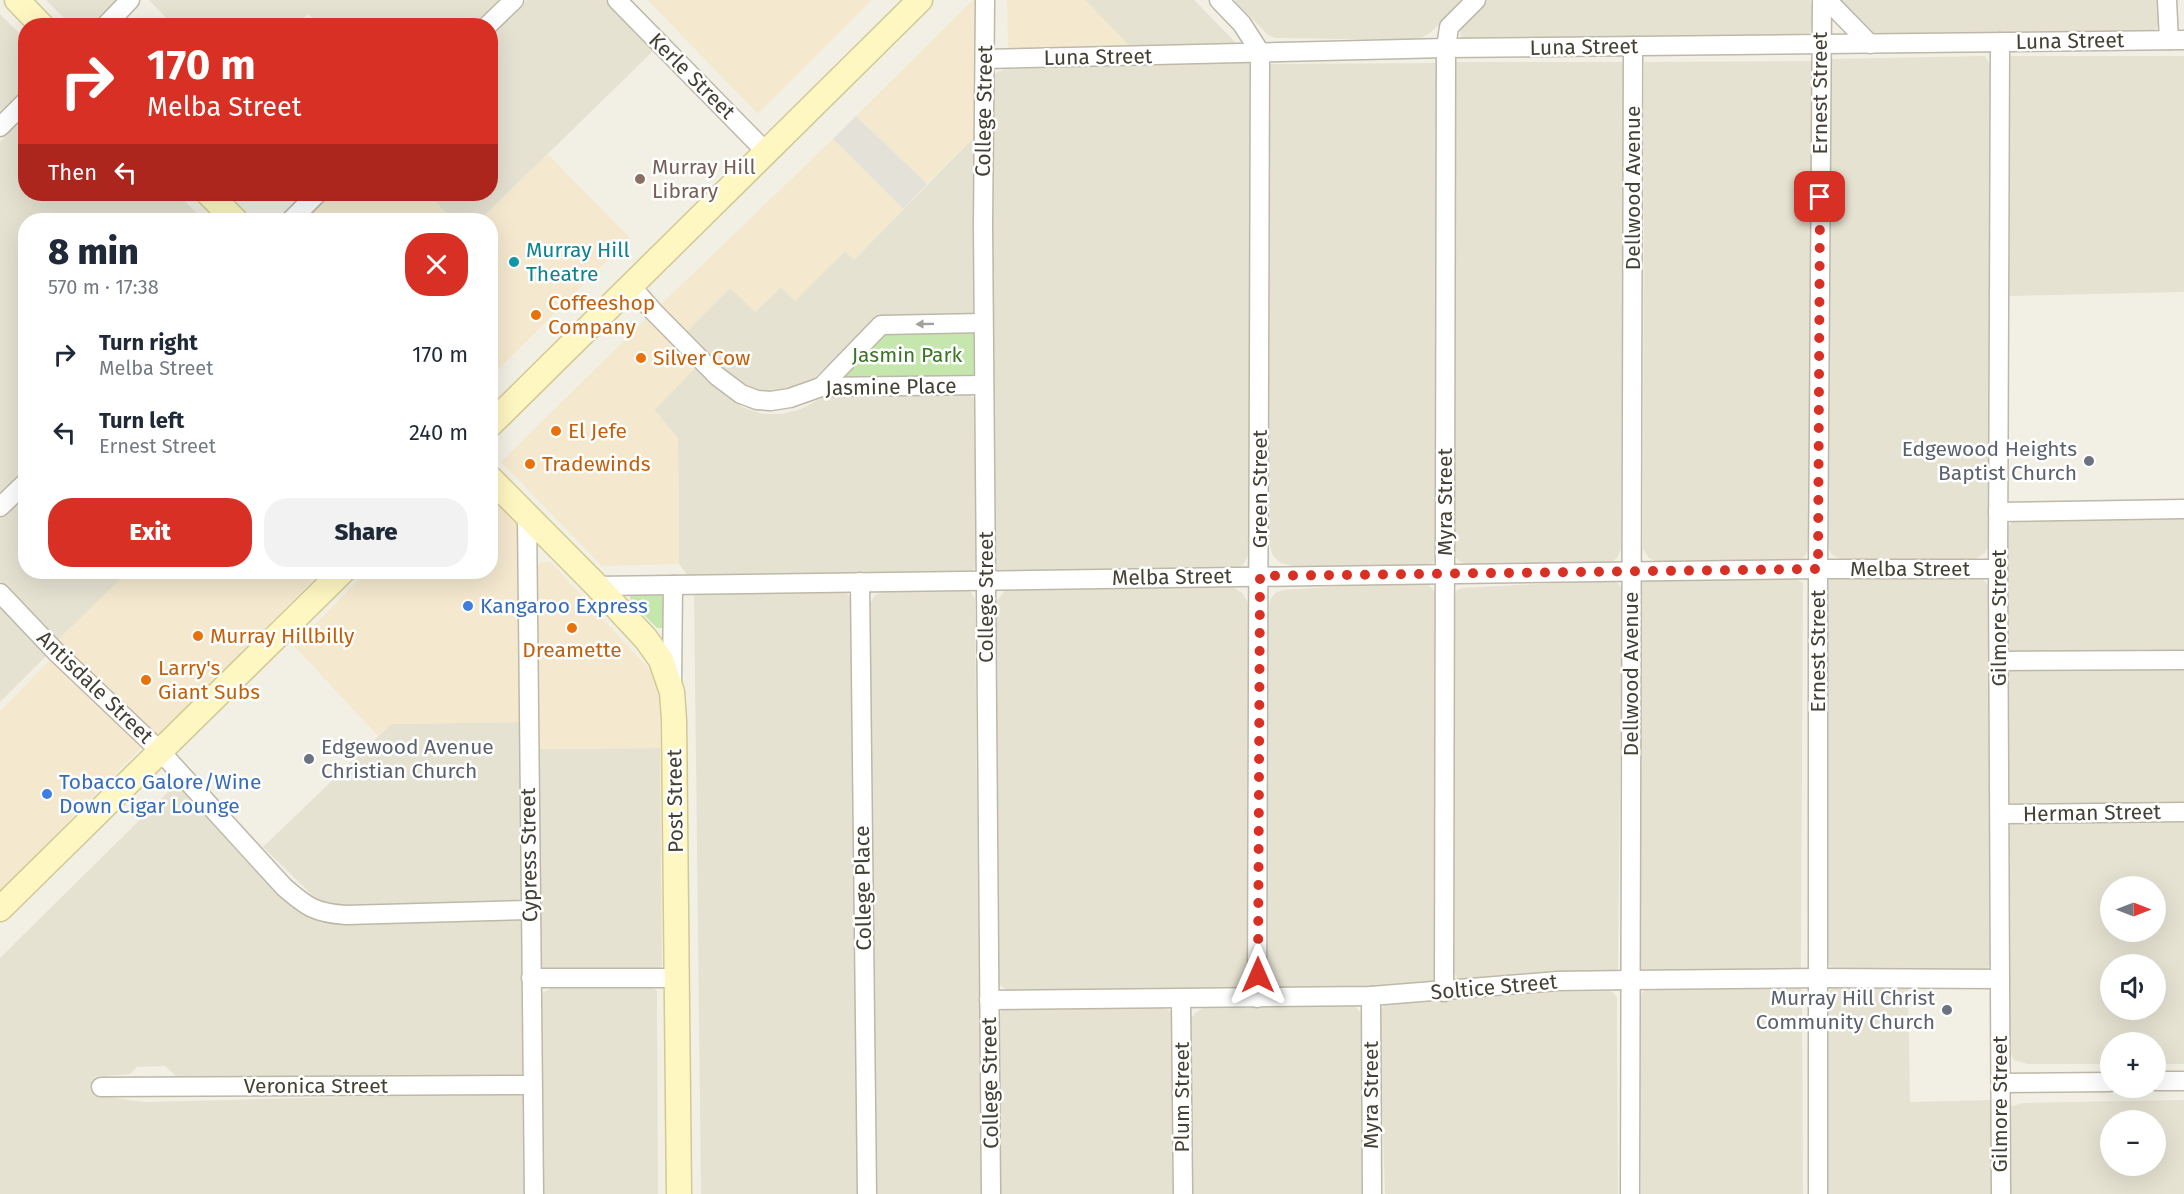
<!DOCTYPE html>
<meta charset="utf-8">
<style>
:root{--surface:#fff;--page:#f2f2f3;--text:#1f2937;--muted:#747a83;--accent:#d93025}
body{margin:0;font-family:"Fira Sans",sans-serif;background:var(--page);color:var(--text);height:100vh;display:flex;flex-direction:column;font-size:22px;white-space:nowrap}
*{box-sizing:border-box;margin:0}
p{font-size:20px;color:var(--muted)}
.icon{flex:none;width:33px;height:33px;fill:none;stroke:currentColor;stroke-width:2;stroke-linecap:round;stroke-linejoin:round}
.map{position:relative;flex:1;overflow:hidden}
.details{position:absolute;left:18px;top:213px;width:480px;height:366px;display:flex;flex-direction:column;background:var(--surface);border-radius:24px;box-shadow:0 6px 24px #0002}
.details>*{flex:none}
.banner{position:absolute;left:18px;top:18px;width:480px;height:183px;border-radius:24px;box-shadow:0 6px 24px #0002;background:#d93025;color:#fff;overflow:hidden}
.needle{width:39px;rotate:90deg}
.controls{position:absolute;left:2100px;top:876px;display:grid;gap:12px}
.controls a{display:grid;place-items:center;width:66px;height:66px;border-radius:50%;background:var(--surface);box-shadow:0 6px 24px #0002;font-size:30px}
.pin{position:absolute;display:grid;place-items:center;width:51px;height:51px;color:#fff;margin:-26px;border-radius:12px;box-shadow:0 3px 9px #0006}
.me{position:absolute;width:66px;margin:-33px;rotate:0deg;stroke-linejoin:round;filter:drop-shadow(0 0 4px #0008)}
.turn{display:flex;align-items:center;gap:21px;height:126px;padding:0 30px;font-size:27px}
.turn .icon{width:78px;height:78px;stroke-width:2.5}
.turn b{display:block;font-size:42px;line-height:51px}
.then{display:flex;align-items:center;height:57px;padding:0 30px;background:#0003;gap:12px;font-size:22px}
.round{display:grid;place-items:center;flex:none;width:63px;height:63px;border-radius:24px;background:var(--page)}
.head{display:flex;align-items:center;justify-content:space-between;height:102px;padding:0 30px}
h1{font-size:36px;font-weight:800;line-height:45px}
.primary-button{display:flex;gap:12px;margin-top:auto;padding:12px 30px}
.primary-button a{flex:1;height:69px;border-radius:24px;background:var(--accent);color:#fff;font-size:24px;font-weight:800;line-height:69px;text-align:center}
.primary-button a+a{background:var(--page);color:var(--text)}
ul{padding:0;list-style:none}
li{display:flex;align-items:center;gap:18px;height:78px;padding:0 30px}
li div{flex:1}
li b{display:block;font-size:22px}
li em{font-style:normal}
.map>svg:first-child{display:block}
</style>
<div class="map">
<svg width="2184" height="1194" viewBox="0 0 2184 1194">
<rect width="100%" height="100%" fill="#f2f0e4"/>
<g fill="#e6e2d2" fill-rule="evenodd">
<path d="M46,0h73l-26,26 -22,-1z"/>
<path d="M149,0h357l-26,26 -160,-1 -12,-11 -12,11h-123z"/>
<path d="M527,0h79l49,49 -175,171h-27l-25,-26h62l1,-158z"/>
<path d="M1085,0h109l45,46 -104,6z"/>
<path d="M1236,0h228l-33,32 -11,7 -7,1 -138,-2 -7,-3 -33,-34z"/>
<path d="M1484,0h326l3,11v14l-2,6 -6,6 -338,3 -6,-3 -1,-8 4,-9z"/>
<path d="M1836,0h324v22l-4,7 -8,3 -272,3 -13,-7z"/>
<path d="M0,14l26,26 -1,52 -25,26z"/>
<path d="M1985,56l6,11 1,471 -7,15 -10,6 -132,1 -11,-5 -5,-11 2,-485z"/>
<path d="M2009,56h175v236l-176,4 -2,-232z"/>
<path d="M1247,61l6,6 -4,487 -6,11 -9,4 -226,5 -13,-5 -4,-10v-478l5,-8 9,-4z"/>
<path d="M1812,61l-1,483 -6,12 -7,5 -139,2 -10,-5 -6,-9 1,-487z"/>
<path d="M1456,62h166l2,6 -3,481 -4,9 -7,5 -139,3 -12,-5 -5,-6z"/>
<path d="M1438,63l-1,488 -1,8 -4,4 -7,3 -129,1 -15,-4 -8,-7 -5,-15 2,-477z"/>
<path d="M25,117l1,77h151l27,26h-178l-1,254 -25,25v-357z"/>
<path d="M978,133l-1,178 -3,5 -92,4 -14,5 -58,57 -21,14 -46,-7 -57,-57 44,-45h51l14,13 50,-49 10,8z"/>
<path d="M697,366l45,41 21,7h19l19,-5 26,-14 139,-2 9,6 3,7v158l-5,6 -5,3 -280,3 -9,-12 -1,-126 -24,-28z"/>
<path d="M25,493l1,79h102l-70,68 -58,-59v-63z"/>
<path d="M2017,518h167v136l-169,1 -9,-8 2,-121z"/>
<path d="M1973,575l9,3 6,7 4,9 -1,369 -4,6 -146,2 -11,-5 -3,-6v-371l2,-9 6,-3z"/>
<path d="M1794,578l9,5 -2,385 -5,2 -154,2 -2,-4 2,-384 2,-4z"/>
<path d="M1610,580l8,3 4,6 -4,379 -4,4 -146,11 -10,-4 -6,-9 2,-373 3,-7 6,-2z"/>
<path d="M1422,581l6,3 7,8 1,10 -1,377 -5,5 -152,7 -8,-4 -5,-11 1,-344 4,-32 5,-7 8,-3z"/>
<path d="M1231,586l11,7 7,11v377l-3,6 -6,4h-233l-8,-7 -3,-10 -1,-347 2,-26 8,-11 9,-2z"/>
<path d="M837,589l10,4 5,8 6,593h-157l-7,-604z"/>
<path d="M891,589h74l7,4 3,6 6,595h-106l-6,-588 6,-11z"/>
<path d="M0,603l49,50 -49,49z"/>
<path d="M2184,668v136l-164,3 -9,-2 -5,-6v-124l3,-5z"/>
<path d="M520,722l3,174 -8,6 -165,4 -27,-4 -11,-7 -49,-48 128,-123z"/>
<path d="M660,748l2,217 -5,5 -114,-1 -4,-4 -3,-216z"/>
<path d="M177,783l125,129 216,5 6,6 2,148 -4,5 -343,3 -14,-13 -28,1 -7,7 -35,3 -1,18 50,7 377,-9 3,2 3,99h-527v-236z"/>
<path d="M2184,819v245h-28v-22h-46v22h-82l-14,-4 -6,-11 -2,-219 3,-7 6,-3zM2110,886h46v46h-46zM2110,964h46v46h-46z"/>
<path d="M1840,985h68l2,117 82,-2v94h-166l-1,-195 6,-10z"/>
<path d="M1798,986l4,4 1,204h-162l-1,-193 2,-8 6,-5z"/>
<path d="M554,987l99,1 4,3 1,203h-117l-3,-196 6,-6z"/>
<path d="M1609,991l5,2 3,5 1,196h-233l-6,-177 1,-7 5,-5 114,-13z"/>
<path d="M1351,1004l6,4 5,8 2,178h-172l-2,-173 4,-7 9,-6z"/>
<path d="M1162,1005l8,6 3,6 2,177h-176l-2,-177 6,-8z"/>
<path d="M2184,1100v94h-177l2,-87 14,-4zM2110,1120h46v46h-46z"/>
</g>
<g fill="#f4e9cf">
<path d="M647,0h225l-114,114z"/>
<path d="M973,0h4l1,133 -51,51 -71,-68z"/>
<path d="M1007,0h78l50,52h-127z"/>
<path d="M833,139l70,70 -49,51 -9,-9 -50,50 -14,-14 -26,25 -25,-24 -44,44 -27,-26z"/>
<path d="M548,154l82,84 -139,139 -1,-157h-10z"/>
<path d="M330,194h98l25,26h-150z"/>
<path d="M648,317l49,49 -43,44 24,28 1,126 -77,2 -101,-104z"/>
<path d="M491,494l26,23 3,205 -129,2 -13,12 -84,-90 72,-74h124z"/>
<path d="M550,561l109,119 1,68 -124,1 -3,-184z"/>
<path d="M128,572h193l-162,164 -101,-96z"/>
<path d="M52,658l91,88 -143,145v-180z"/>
</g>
<path fill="#e4e1d9" d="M856,116l71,68 -24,25 -70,-70z"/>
<g fill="#c5e7ad">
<path d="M975,331l1,47 -138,1 42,-47z"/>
<path d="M634,592l27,2 5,9 -2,23 -2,2h-5l-26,-26 -1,-5z"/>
</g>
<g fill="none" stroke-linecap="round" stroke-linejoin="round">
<g stroke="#bdb8a7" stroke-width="21">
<g id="minor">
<path d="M617,0l149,152"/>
<path d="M985,0l-2,226 8,968"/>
<path d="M1219,0l23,24 18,28 -3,946"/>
<path d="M1827,0l43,44"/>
<path d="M2167,0l2,40"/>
<path d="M105,26l25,-26"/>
<path d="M487,26l27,-26"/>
<path d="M2000,42l-2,527 3,625"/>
<path d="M985,59l461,-11 738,-8"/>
<path d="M0,127l26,-26"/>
<path d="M291,220l26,-26"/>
<path d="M631,286l22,25 64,65 24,18 16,6 14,1 19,-3 31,-11 163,-2"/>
<path d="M821,387l60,-62 102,-2"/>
<path d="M0,507l26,-25"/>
<path d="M1998,512l186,-3"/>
<path d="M527,515l7,679"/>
<path d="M860,582l7,612"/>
<path d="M597,586l1221,-17h180"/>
<path d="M0,593l57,60 103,98 124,136c23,20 31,26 62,28l184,-5"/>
<path d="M1999,661l185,-1"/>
<path d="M672,681l1,-96"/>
<path d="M2001,814l183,-2"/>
<path d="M531,978h146"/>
<path d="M1444,992l2,-944 3,-21 27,-27"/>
<path d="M1371,996l1,198"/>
<path d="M989,1000l382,-4 187,-15 72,-1 188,-2 182,1"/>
<path d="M1181,1000l2,194"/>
<path d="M2156,1081h28"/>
<path d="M2001,1083l109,-1"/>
<path d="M101,1087l431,-2"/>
<path d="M1630,1194l3,-1148"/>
<path d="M1818,1194v-625l4,-569"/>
</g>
</g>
<g stroke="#d2c994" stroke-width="27">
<g id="secondary">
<path d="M17,0l25,26"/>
<path d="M209,194l26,26"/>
<path d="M490,425l430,-425"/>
<path d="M490,478l107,108 49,53 15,21 11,32 2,28 5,474"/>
<path d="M0,909l342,-337"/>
</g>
</g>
<use href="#minor" stroke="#fff" stroke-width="18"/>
<use href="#secondary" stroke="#fef7c2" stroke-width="24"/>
</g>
<defs><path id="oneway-solid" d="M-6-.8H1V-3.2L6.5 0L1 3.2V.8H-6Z" transform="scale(1.5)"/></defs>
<use fill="#a2a09a" href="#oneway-solid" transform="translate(925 324) rotate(179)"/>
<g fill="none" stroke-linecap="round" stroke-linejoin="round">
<path stroke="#d93025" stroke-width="10" stroke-dasharray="0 18" d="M1258,975l2,-399 558,-7 2,-372"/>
</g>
<circle fill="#8d6e63" stroke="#fff" stroke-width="2" cx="640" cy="179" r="6"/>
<circle fill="#0f9aa8" stroke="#fff" stroke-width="2" cx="514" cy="262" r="6"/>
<g fill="#e8710a" stroke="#fff" stroke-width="2">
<circle cx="536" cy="315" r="6"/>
<circle cx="641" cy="358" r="6"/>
<circle cx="556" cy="431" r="6"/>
<circle cx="530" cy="464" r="6"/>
<circle cx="572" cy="628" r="6"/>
<circle cx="198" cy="636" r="6"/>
<circle cx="146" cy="680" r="6"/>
</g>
<g fill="#6b7280" stroke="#fff" stroke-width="2">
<circle cx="2089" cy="461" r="6"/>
<circle cx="309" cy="759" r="6"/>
<circle cx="1947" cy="1010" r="6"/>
</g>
<g fill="#3f7fe0" stroke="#fff" stroke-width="2">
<circle cx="468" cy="606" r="6"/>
<circle cx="47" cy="794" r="6"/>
</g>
<g text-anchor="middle" stroke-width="5" stroke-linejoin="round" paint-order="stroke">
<g font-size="21" fill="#444034" stroke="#fff">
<text transform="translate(2070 41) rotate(-1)" y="7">Luna Street</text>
<text transform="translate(1584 47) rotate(-1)" y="7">Luna Street</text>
<text transform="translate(1098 57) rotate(-1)" y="7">Luna Street</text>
<text transform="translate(692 76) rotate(45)" y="7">Kerle Street</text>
<text transform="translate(1820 93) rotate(-90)" y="7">Ernest Street</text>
<text transform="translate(984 111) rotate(-89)" y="7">College Street</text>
<text transform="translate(1633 188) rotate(-90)" y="7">Dellwood Avenue</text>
<text transform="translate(891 387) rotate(-1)" y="7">Jasmine Place</text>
<text transform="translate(1260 489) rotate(-90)" y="7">Green Street</text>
<text transform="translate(1445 502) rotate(-90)" y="7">Myra Street</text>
<text x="1910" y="576">Melba Street</text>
<text transform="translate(1172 577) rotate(-1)" y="7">Melba Street</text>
<text transform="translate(986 597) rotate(-90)" y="7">College Street</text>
<text transform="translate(1999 618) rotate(-90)" y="7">Gilmore Street</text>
<text transform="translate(1818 651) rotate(-90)" y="7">Ernest Street</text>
<text transform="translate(1631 674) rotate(-90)" y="7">Dellwood Avenue</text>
<text transform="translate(95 687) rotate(44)" y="7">Antisdale Street</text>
<text transform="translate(675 801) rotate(-91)" y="7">Post Street</text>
<text transform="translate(2092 813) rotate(-1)" y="7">Herman Street</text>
<text transform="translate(529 855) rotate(-91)" y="7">Cypress Street</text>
<text transform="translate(863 888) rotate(-91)" y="7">College Place</text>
<text transform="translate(1494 987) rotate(-5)" y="7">Soltice Street</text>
<text transform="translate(990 1083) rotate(-91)" y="7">College Street</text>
<text x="316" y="1093">Veronica Street</text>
<text transform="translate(1371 1095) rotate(-90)" y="7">Myra Street</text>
<text transform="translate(1182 1097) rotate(-90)" y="7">Plum Street</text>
<text transform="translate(2000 1104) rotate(-90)" y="7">Gilmore Street</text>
</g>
<g font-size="21" fill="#785e54" stroke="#fff" text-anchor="start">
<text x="652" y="174">Murray Hill<tspan x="652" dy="24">Library</tspan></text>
</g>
<g font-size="21" fill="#0d838f" stroke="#fff" text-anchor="start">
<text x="526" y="257">Murray Hill<tspan x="526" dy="24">Theatre</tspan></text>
</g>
<g font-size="21" fill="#c56008" stroke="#fff" text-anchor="start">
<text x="548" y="310">Coffeeshop<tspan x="548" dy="24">Company</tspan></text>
<text x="653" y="365">Silver Cow</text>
<text x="568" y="438">El Jefe</text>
<text x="542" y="471">Tradewinds</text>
<text x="210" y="643">Murray Hillbilly</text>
<text x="572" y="657" text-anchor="middle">Dreamette</text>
<text x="158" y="675">Larry's<tspan x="158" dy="24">Giant Subs</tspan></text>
</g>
<g font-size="21" fill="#3c7528" stroke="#fff">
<text x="907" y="362">Jasmin Park</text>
</g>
<g font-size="21" fill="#5b616d" stroke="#fff" text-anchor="end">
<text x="2077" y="456">Edgewood Heights<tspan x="2077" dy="24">Baptist Church</tspan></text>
<text x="321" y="754" text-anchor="start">Edgewood Avenue<tspan x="321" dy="24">Christian Church</tspan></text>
<text x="1935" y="1005">Murray Hill Christ<tspan x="1935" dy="24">Community Church</tspan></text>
</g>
<g font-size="21" fill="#366cbe" stroke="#fff" text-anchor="start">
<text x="480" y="613">Kangaroo Express</text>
<text x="59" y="789">Tobacco Galore/Wine<tspan x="59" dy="24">Down Cigar Lounge</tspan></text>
</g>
</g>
</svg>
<div class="controls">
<a><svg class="needle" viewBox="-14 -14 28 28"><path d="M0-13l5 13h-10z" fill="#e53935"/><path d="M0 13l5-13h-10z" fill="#747a83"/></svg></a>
<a><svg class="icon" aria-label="sound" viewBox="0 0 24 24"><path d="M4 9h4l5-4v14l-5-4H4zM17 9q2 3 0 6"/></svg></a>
<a>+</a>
<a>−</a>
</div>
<div class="pin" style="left:1820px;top:197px;background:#d93025"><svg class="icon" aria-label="arrive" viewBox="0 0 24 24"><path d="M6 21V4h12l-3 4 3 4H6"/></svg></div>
<svg class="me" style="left:1258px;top:975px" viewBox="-20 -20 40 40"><path d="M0-17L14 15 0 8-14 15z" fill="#d93025" stroke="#fff" stroke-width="4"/></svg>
<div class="banner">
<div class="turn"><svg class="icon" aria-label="right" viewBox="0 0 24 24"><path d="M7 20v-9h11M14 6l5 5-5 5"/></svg><div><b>170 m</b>Melba Street</div></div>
<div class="then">Then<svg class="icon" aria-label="left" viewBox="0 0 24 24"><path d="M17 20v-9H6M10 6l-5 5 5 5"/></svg></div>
</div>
<section class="details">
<div class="head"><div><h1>8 min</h1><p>570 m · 17:38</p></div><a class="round" style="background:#d93025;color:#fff"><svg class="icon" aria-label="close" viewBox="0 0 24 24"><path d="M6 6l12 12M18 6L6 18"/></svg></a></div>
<ul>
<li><svg class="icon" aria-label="right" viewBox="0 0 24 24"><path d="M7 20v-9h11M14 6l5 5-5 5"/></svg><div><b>Turn right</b><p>Melba Street</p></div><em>170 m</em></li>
<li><svg class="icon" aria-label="left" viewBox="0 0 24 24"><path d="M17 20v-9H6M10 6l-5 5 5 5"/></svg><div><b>Turn left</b><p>Ernest Street</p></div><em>240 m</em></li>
</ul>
<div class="primary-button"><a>Exit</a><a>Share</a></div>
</section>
</div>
